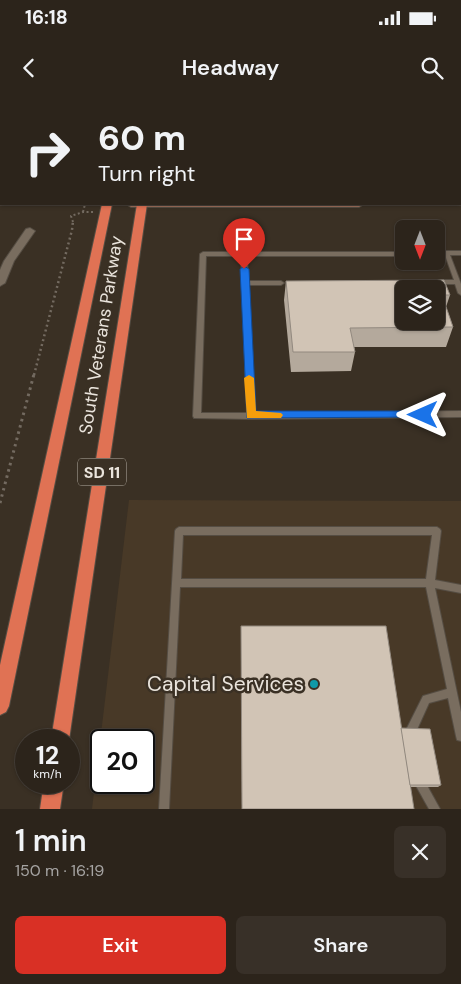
<!DOCTYPE html>
<meta charset="utf-8">
<style>
:root{--surface:#2c241b;--page:#383028;--text:#f1f3f6;--muted:#a6a4a3;--line:#48413a;--accent:#d93025}
body{margin:0;font-family:"DM Sans",sans-serif;background:var(--page);color:var(--text);height:100vh;display:flex;flex-direction:column;font-size:19px;white-space:nowrap}
*{box-sizing:border-box;margin:0}
p{font-size:16px;color:var(--muted)}
.icon{flex:none;width:28px;height:28px;fill:none;stroke:currentColor;stroke-width:2;stroke-linecap:round;stroke-linejoin:round}
.map{position:relative;height:709px;overflow:hidden}
.side{display:flex;flex-direction:column;background:var(--surface);flex:1}
.side>*{flex:none}
.hud{position:absolute;left:0px;top:0px;width:461px;height:105px;box-shadow:0 1px 4px #0004,0 0 0 1px var(--line);background:#2c241b;color:var(--text);overflow:hidden}
.needle{width:32px;rotate:180deg}
.buttons{position:absolute;left:395px;top:120px;display:grid;gap:10px}
.buttons a{display:grid;place-items:center;width:50px;height:50px;border-radius:8px;background:var(--surface);box-shadow:0 1px 4px #0004,0 0 0 1px var(--line);font-size:25px}
.speed{position:absolute;left:15px;top:629px;display:flex;gap:10px;font-size:25px;font-weight:700;text-align:center}
.speed>*{display:grid;place-content:center;width:65px;height:65px;border-radius:50%;background:var(--surface);box-shadow:0 1px 4px #0004,0 0 0 1px var(--line);line-height:1}
.speed small{font-size:12px;font-weight:400}
.speed .limit{border:2px solid #111;border-radius:8px;background:#fff;color:#111}
.pin{position:absolute;display:grid;place-items:center;width:42px;height:42px;color:#fff;margin:-51px -21px;border-radius:50% 50% 50% 0;rotate:-45deg;box-shadow:0 0 5px #0007}
.pin .icon{rotate:45deg}
.me{position:absolute;width:55px;margin:-28px;rotate:270deg;stroke-linejoin:round;filter:drop-shadow(0 0 4px #0008)}
.turn{display:flex;align-items:center;gap:18px;height:105px;padding:0 15px;font-size:22px}
.turn .icon{width:65px;height:65px;stroke-width:2.5}
.turn b{display:block;font-size:35px;line-height:42px}
.round{display:grid;place-items:center;flex:none;width:52px;height:52px;border-radius:8px;background:var(--page)}
.overview{display:flex;align-items:center;justify-content:space-between;height:85px;padding:0 15px}
h1{font-size:30px;font-weight:600;line-height:38px}
.button{display:flex;gap:10px;margin-top:auto;padding:10px 15px}
.button a{flex:1;height:58px;border-radius:8px;background:var(--accent);color:#fff;font-size:20px;font-weight:600;line-height:58px;text-align:center}
.button a+a{background:var(--page);color:var(--text)}
.status{display:flex;justify-content:space-between;align-items:center;height:35px;padding:0 25px;background:var(--surface);direction:ltr}
.status svg{height:14px;fill:currentColor}
header{display:flex;justify-content:space-between;align-items:center;height:65px;padding:0 15px;background:var(--surface);font-size:22px;font-weight:600}
.map>svg:first-child{display:block}
</style>
<div class="status"><b>16:18</b><svg viewBox="0 0 49 12"><path d="M0 12V9h3v3zM5 12V6h3v6zM10 12V3h3v9zM15 12V0h3v12zM26 1h20v11H26zM47 4h2v5h-2z"/></svg></div>
<header><svg class="icon" aria-label="back" viewBox="0 0 24 24"><path d="M15 5l-7 7 7 7"/></svg>Headway<svg class="icon" aria-label="search" viewBox="0 0 24 24"><circle cx="10" cy="10" r="6"/><path d="M15 15l6 6"/></svg></header>
<div class="map">
<svg width="461" height="709" viewBox="0 0 461 709">
<rect width="100%" height="100%" fill="#3a3024"/>
<path fill="#483927" fill-rule="evenodd" d="M129,400l332,1v308h-369zM101,640h43v42h-43z"/>
<g fill="none" stroke-linecap="round" stroke-linejoin="round">
<path stroke="#2c5e60" stroke-width="4" d="M446,0l4,1"/>
<g stroke="#554d43" stroke-width="2">
<g id="service">
<path d="M15,0h4l-1,1h-4z"/>
<path d="M376,0h4l1,1h-4z"/>
<rect x="0" y="5" width="1" height="2"/>
<path d="M436,151h25v4h-11l11,29v11l-3,-2 -3,-9h-18l-3,-2 3,-2h17l-9,-25h-9z"/>
<path d="M203,152h201v4h-157l1,25h33l3,2 -3,2h-33l6,128 207,-2v6l-210,2 -57,-1 -1,-2 7,-162zM206,156h35l6,157h-46z"/>
<path d="M179,427h258l3,2 1,2 -6,49 26,5v8l-26,-5 26,124v29l-4,-1 -1,-4 -8,-38 -19,5 -14,31 -4,1 -4,-1 -1,-4 17,-34 24,-7 -21,-102h-246l-11,222h-10l16,-278 1,-2zM183,435h249l-6,44h-245z"/>
<path d="M420,679l4,1 16,29h-11l-14,-25 1,-4z"/>
</g>
</g>
<g stroke="#554d43" stroke-width="2">
<path id="minor" d="M30,128l5,3 -21,30 -9,22 -5,3v-16l4,-9 22,-32z"/>
</g>
<g stroke="#554d43" stroke-width="2">
<g id="secondary">
<rect x="460" y="83" width="1" height="6"/>
<rect x="0" y="93" width="1" height="6"/>
<path d="M126,104h238l-5,3h-228z"/>
</g>
</g>
<g stroke="#554d43" stroke-width="2">
<g id="trunk">
<rect x="124" y="0" width="8" height="1"/>
<path d="M102,104h10l-103,502 -3,6 -6,3v-50z"/>
<path d="M137,104h10l-78,536h-18z"/>
<path d="M44,682h20l-4,27h-20z"/>
</g>
</g>
<g stroke="#736a60" stroke-width="2" stroke-dasharray="2 2.5" stroke-linecap="butt">
<path d="M83,112l2,-8"/>
<path d="M73,122l-2,-6 12,-4h10"/>
</g>
<path stroke="#736a60" stroke-width="2.5" stroke-dasharray="2 3" stroke-linecap="butt" d="M34,275l38,-145 1,-9"/>
<path stroke="#736a60" stroke-width="3" stroke-dasharray="2.5 4" stroke-linecap="butt" d="M0,403l34,-129"/>
<use href="#service" fill="#796d5f" fill-rule="evenodd"/>
<use href="#minor" fill="#796d5f" fill-rule="evenodd"/>
<use href="#secondary" fill="#9f6f5b" fill-rule="evenodd"/>
<use href="#trunk" fill="#e07254" fill-rule="evenodd"/>
</g>
<g fill="#b4a99c">
<path d="M286,181l164,14 -4,12 7,20 -7,20h-92l1,5 -4,19 -60,1 -7,-72z"/>
<path d="M241,526l160,102 40,57 -3,2h-28l4,22h-172z"/>
</g>
<path fill="#92897f" d="M1,35v23l-1,1v-23z"/>
<g fill="#d1c4b5" stroke="#92897f" fill-rule="evenodd">
<path d="M0,25h1v10l-1,1z"/>
<path d="M444,180l6,15h-8l11,32 -103,1 5,24h-62l-7,-71zM404,189h32v32h-32z"/>
<path d="M241,526h145l28,183h-172z"/>
<path d="M401,628l29,1 11,56h-31z"/>
</g>
<path fill="#1a73e8" stroke="#114b97" d="M244,166l5,3 7,142h167l4,1 1,3 -1,2 -180,1 -7,-149z"/>
<path fill="#f59e0b" d="M249,275l5,3 2,33 25,2 2,2 -2,3h-34l-3,-40z"/>
<circle fill="#0f9aa8" stroke="#3a3024" stroke-width="2" cx="314" cy="584" r="5"/>
<g text-anchor="middle" stroke-width="5" stroke-linejoin="round" paint-order="stroke">
<rect fill="#3a3024" stroke="#b5aea5" stroke-width="1" x="78" y="358.5" width="48" height="27" rx="4"/>
<g font-size="16" font-weight="bold" fill="#eae4dc">
<text x="102" y="378">SD 11</text>
</g>
<g font-size="18" fill="#eae4dc" stroke="#3a3024">
<text transform="translate(101 235) rotate(-81)" y="6">South Veterans Parkway</text>
</g>
<g font-size="21" fill="#eae4dc" stroke="#3a3024" text-anchor="end">
<text x="304" y="591">Capital Services</text>
</g>
</g>
</svg>
<div class="buttons">
<a><svg class="needle" viewBox="-14 -14 28 28"><path d="M0-13l5 13h-10z" fill="#e53935"/><path d="M0 13l5-13h-10z" fill="#a6a4a3"/></svg></a>
<a><svg class="icon" aria-label="layers" viewBox="0 0 24 24"><path d="M12 4l9 5-9 5-9-5zM3 14l9 5 9-5"/></svg></a>
</div>
<div class="speed"><div>12<small>km/h</small></div><div class="limit">20</div></div>
<div class="pin" style="left:244px;top:169px;background:#d93025"><svg class="icon" aria-label="arrive" viewBox="0 0 24 24"><path d="M6 21V4h12l-3 4 3 4H6"/></svg></div>
<svg class="me" style="left:423px;top:315px" viewBox="-20 -20 40 40"><path d="M0-17L14 15 0 8-14 15z" fill="#1a73e8" stroke="#fff" stroke-width="4"/></svg>
<div class="hud">
<div class="turn"><svg class="icon" aria-label="right" viewBox="0 0 24 24"><path d="M7 20v-9h11M14 6l5 5-5 5"/></svg><div><b>60 m</b>Turn right</div></div>
</div>
</div>
<section class="side">
<div class="overview"><div><h1>1 min</h1><p>150 m · 16:19</p></div><a class="round"><svg class="icon" aria-label="close" viewBox="0 0 24 24"><path d="M6 6l12 12M18 6L6 18"/></svg></a></div>
<div class="button"><a>Exit</a><a>Share</a></div>
</section>
